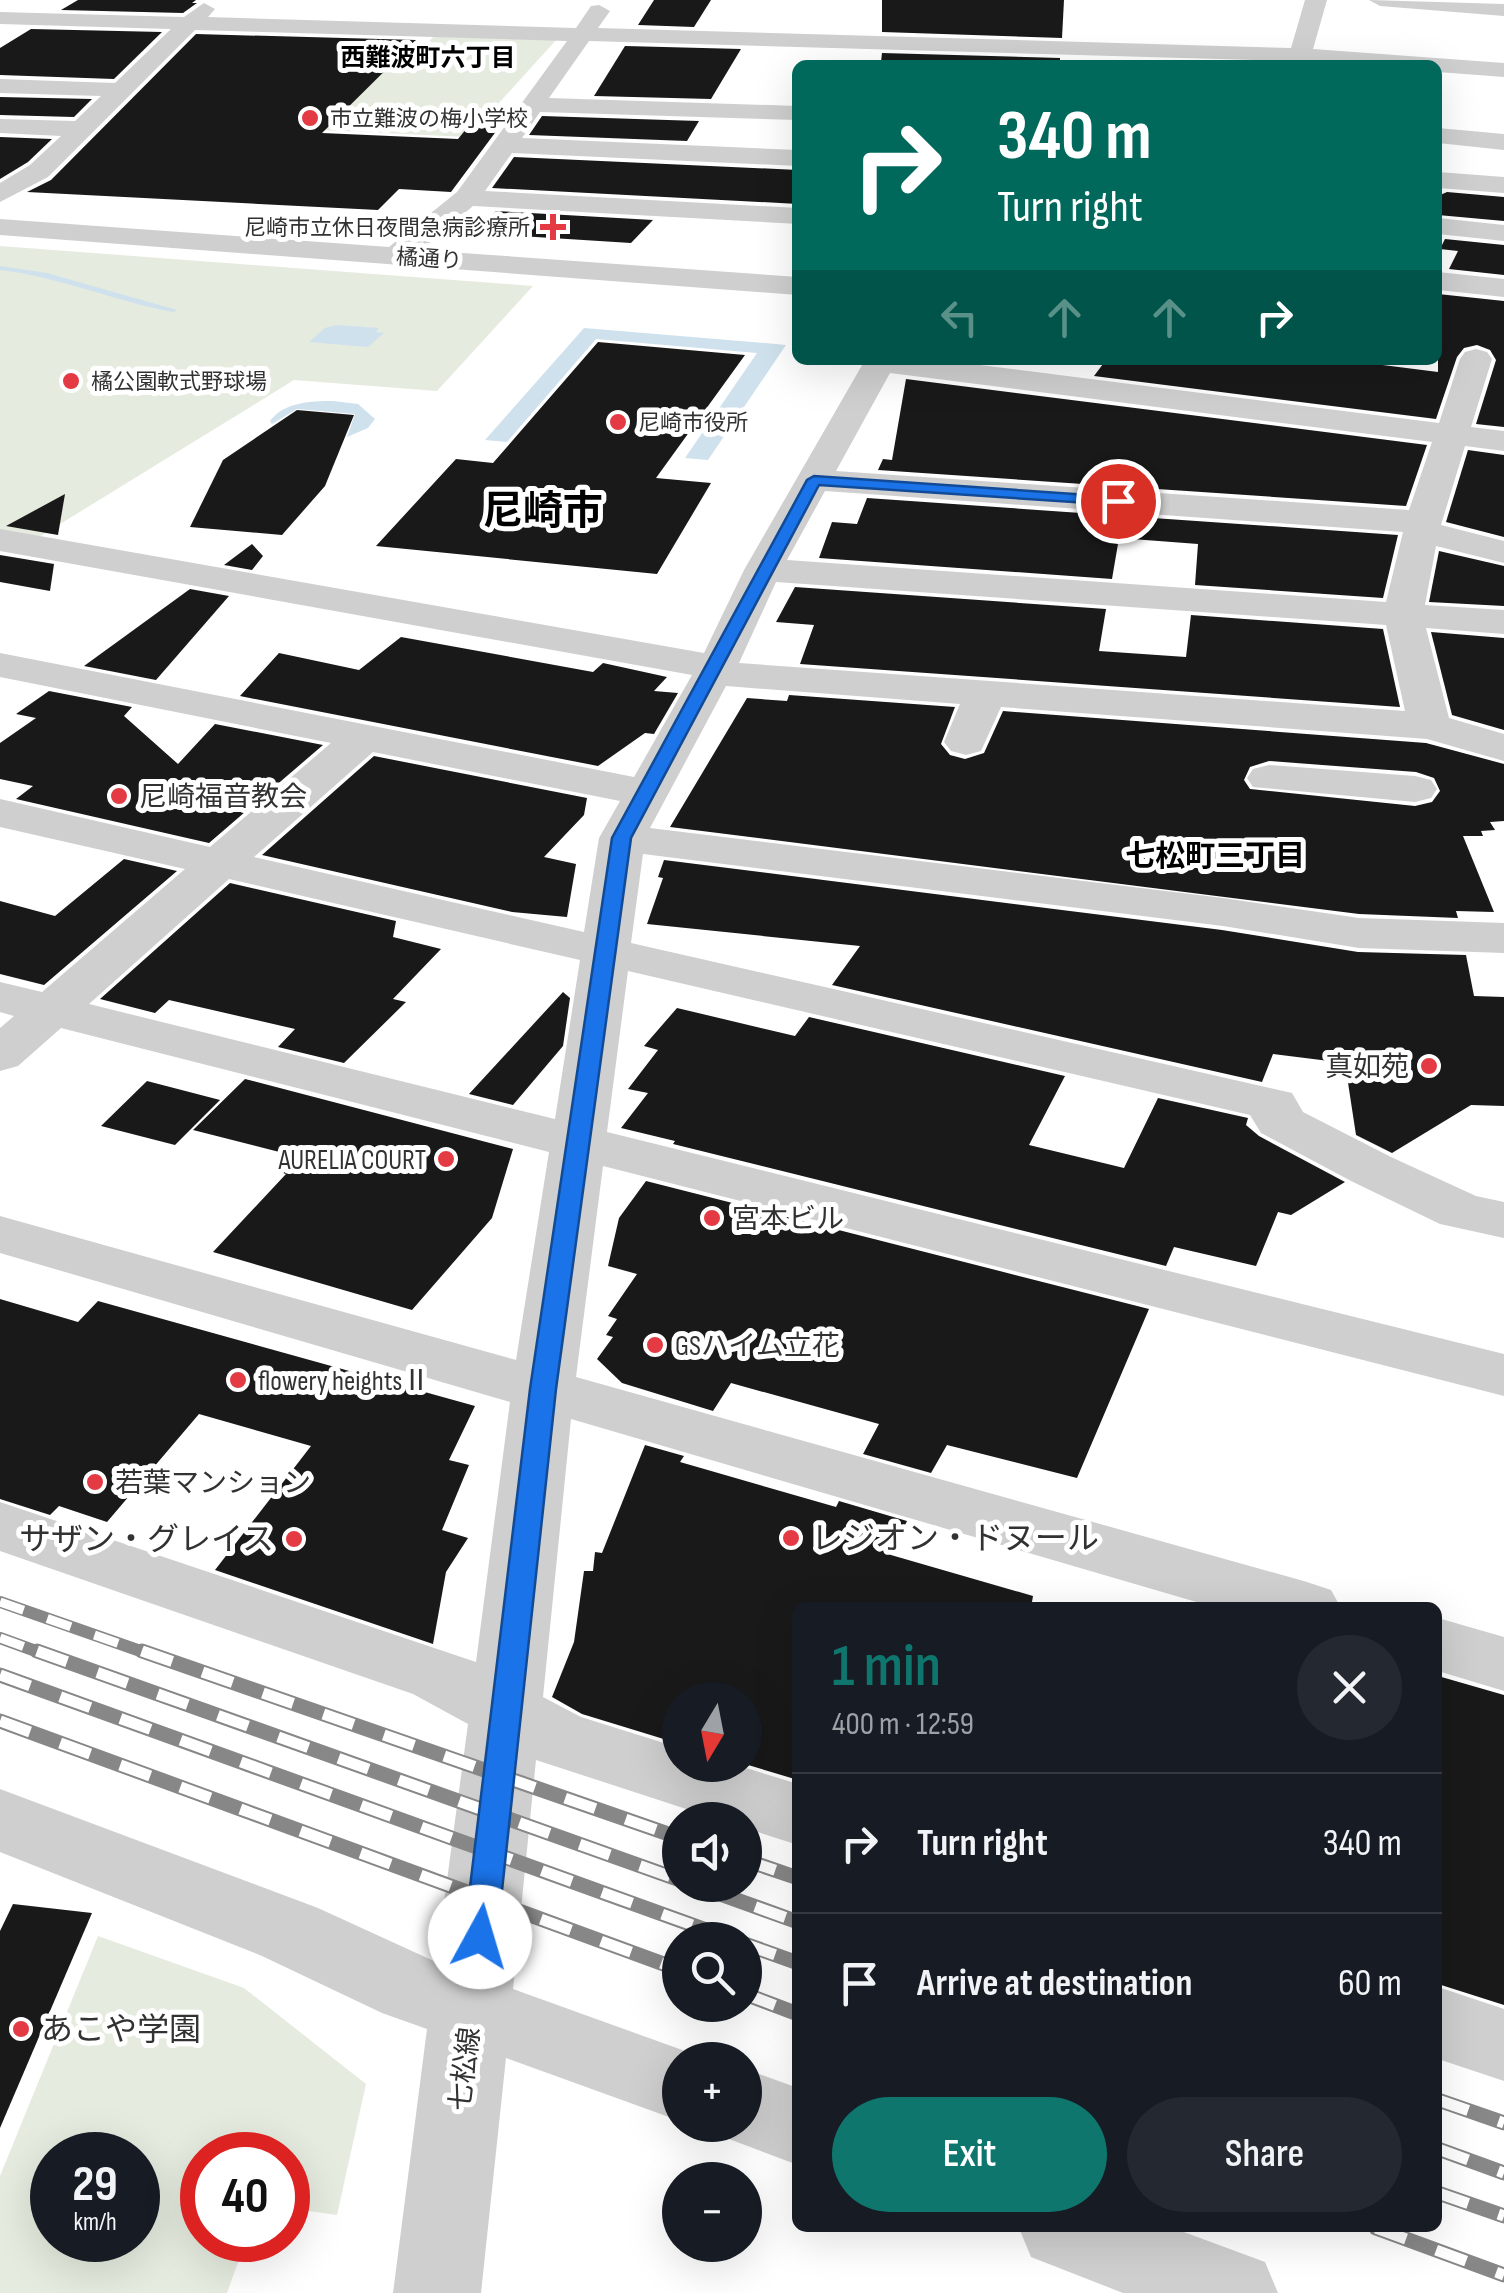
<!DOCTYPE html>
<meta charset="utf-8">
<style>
:root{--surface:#171b24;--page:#242831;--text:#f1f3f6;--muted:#9ea1a6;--line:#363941;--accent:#0f766e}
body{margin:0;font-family:"Sofia Sans Condensed","Noto Sans JP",sans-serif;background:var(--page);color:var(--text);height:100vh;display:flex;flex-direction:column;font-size:38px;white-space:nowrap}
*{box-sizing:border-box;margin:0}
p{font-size:32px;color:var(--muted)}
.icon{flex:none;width:55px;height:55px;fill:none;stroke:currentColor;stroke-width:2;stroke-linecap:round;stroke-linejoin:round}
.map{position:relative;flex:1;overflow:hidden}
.sheet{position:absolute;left:792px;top:1602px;width:650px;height:630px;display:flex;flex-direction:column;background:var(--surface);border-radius:15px;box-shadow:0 10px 40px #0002}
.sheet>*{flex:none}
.banner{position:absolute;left:792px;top:60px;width:650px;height:305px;border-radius:15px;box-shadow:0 10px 40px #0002;background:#00695c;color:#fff;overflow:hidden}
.needle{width:65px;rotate:190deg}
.controls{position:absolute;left:662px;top:1682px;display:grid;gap:20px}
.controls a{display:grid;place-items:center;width:100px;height:100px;border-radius:50%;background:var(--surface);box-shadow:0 10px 40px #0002;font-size:50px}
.speed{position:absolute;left:30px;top:2132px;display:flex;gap:20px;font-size:50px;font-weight:700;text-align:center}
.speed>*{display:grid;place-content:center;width:130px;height:130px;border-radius:50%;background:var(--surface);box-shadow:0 10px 40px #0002;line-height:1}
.speed small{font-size:25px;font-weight:400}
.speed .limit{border:15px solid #d22;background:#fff;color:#111}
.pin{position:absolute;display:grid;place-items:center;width:85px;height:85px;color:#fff;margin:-42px;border:5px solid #fff;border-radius:50%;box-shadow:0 2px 10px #0007}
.me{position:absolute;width:110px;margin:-55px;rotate:6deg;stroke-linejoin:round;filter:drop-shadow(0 0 8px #0008)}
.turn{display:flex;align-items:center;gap:35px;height:210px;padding:0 40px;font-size:45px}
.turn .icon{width:130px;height:130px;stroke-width:2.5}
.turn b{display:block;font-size:70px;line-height:85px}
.lanes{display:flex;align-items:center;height:95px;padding:0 40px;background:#0003;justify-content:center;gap:50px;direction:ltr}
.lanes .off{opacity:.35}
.round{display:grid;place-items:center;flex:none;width:105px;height:105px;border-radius:52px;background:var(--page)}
.headline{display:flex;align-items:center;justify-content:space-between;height:170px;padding:0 40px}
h1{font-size:60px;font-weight:600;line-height:75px;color:var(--accent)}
.button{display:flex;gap:20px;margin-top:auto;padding:20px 40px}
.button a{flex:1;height:115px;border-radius:60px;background:var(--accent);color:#fff;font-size:40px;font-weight:600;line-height:115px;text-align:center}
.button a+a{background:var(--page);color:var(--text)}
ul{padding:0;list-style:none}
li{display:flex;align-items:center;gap:30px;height:140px;padding:0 40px;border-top:2px solid var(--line)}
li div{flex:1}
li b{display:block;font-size:38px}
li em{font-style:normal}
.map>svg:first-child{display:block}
</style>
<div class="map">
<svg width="1504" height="2293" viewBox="0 0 1504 2293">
<rect width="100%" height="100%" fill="#fff"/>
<g fill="#e5ebde" fill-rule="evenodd">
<path d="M436,34l121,5 -89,98 -311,-15 100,-57 148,2z"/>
<path d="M0,246l533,40 -96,105 -143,-11 -255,157 -39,-6z"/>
<path d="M98,1936l146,52 122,96 -29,131 -49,-7v-53h-86v85h44l-19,53h-227v-117zM52,2155h86v85h-86z"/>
</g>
<g fill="#cee1ed">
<path d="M337,325l42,3 -3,4 8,1 -16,14 -59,-5 16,-14z"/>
<path d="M584,328l181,15 21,2 -78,115 -23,-2 72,-105 -161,-14 -89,103 -22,-2z"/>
<path d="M333,401l25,3 17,15 -7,9 -21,9 8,-23 -58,-5 -25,15 -2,-3c14,-19 41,-20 63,-20z"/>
</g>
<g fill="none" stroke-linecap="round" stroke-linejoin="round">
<path fill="#cee1ed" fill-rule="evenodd" d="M0,266l47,7 130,37 -4,2c-59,-11 -113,-35 -173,-42z"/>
</g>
<g fill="#191919" fill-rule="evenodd">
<path d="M78,0h118l-4,3h5l-14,10 -122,-3z"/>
<path d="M654,0h57l-17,27 -56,-2z"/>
<path d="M882,0h182l-2,38 -180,-6z"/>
<path d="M31,29l131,3 -48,47 -114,-4v-27z"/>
<path d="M196,34l220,6 -94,93 136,6 18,-22 30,1 -55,74 -52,-3 -21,21 -351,-18 24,-12z"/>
<path d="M625,46l116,3 -30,50 -117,-3z"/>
<path d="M882,53l178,5v7h-65l-114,-3z"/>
<path d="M0,97l92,2 -18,18 -74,-2z"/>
<path d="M542,116l157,5 -12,20 -158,-6z"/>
<path d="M0,137l52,2 -24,23 -28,17z"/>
<path d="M514,157l284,13v34l-306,-16z"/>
<path d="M1447,192l57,5v24l-66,-6v-19z"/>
<path d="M496,211l157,9 -22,23 -158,-10z"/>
<path d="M1445,239l59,6v30l-55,-6 9,-18 -18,-2z"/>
<path d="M1438,294l66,7v126l-28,-3 20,-64 -6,-10 -13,-5 -13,3 -7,9 -21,62 -342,-43 12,-16h237l95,12z"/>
<path d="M598,342l147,13 -89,123 55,5 -54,91 -281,-28 80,-87 37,4z"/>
<path d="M906,379l521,66 -21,61 -528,-36 5,-11 9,1z"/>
<path d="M297,410l57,5 -29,71 -43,49 -92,-8 33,-67z"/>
<path d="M1468,450l36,5v82l-58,-15z"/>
<path d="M65,494l-7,41 -52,-9z"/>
<path d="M867,498l531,37 -15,63 -188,-13 3,-41 -79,-6 -7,41 -293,-21 13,-36 25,2z"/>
<path d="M252,544l11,12 -11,14 -28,-5z"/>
<path d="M1439,551l65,15v40l-75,-4z"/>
<path d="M0,555l54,9 -4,27 -50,-9z"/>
<path d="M795,587l311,22 -7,42 87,6 5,-42 192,14 17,78 -600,-43 14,-39 -38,-3z"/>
<path d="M190,589l39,7 -73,84 -72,-14z"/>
<path d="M1431,632l73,6v92l-52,-15z"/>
<path d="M401,637l192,35 10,-9 64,14 -13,14 24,2 -24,41 -9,-1 -47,33 -358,-70 39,-43 80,17z"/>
<path d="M49,691l83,16 -8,9 54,48 37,-40 108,21 -114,98 -193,-44 17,-13 -33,-7v-36l36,-25 -20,-4z"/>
<path d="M789,695l166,12 -14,37 9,11 15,4 19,-6 19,-42 423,32 78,21v57l-14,1 5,8 -14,1 2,5h-20l31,76 -38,-1 2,7 -99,-4 -689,-87 77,-129 40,3zM1269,761l147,11 18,6 6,13 -8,11 -17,4 -165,-17 -6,-9 6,-13z"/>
<path d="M374,756l213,42 -3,17 -40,42 32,7 -9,53 -55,-5 -250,-57z"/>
<path d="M124,859l53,12 -133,114 -44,-11v-73l55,15z"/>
<path d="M664,860l558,70 136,22 108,3 8,41 30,1v109l-33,-1 -79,48 -36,-18 -11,-72 -72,-9 -11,28 -430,-97 28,-39 -213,-22 16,-46 -5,-1z"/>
<path d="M230,883l166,38 -3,16 48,12 -48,50 13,3 -62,61 -66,-16 17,-18 -126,-29 -14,13 -55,-14z"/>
<path d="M563,992l7,6 -7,48 -50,59 -44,-11z"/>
<path d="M677,1008l118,28 14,-19 256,59 -36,69 95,23 34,-70 90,20 -2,7 13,11 86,46 -54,33 -13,-3 -22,54 -82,-19 -8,19 -493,-122 2,-3 -54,-13 27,-35 -20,-4 30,-39 -14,-4z"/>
<path d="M245,1079l268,70 -21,69 -80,92 -199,-58 73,-78 -6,-2 15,-16 -102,-26z"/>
<path d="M147,1081l73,19 -45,45 -74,-19z"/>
<path d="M646,1181l503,128 -72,169 -130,-33 -16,28 -68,-19 16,-30 -148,-41 -18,28 -91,-28 -25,-24 16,-22 -7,-2 11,-16 -9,-3 29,-42 -29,-8 11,-48z"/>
<path d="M0,1299l78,23 20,-21 377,105 -26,54 20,5 -27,65 26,8 -22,34 -13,72 -218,-74 96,-124 -112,-32 -92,108 -48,-16 -9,9 -50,-16z"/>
<path d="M645,1445l39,11 -4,6 156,45 3,-6 68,20 -16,34 142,41 -2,12h-233v172l-53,-16v-64h-65v44l-98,-30 -30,-17 22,-55 10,-71h9l2,-19 7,1z"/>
<path d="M1438,1676l66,19v310l-66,-21z"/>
<path d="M13,1904l79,9 -92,215v-197z"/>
</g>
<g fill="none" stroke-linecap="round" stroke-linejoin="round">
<g fill="#cfcfcf" fill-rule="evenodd">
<path d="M1305,0h22l-14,49 191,14v14l-66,-5v-7h-153l2,-4 -698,-20 -40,57 249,8v14l-258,-8 -18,26 276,12v16l-286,-13 -27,38 313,17v16l-325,-18 -52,44 377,27v18l-798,-60v-16l389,28 68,-55 110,-151 -372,-11 -147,147 -48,25v-19l30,-18 31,-29 -61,-3v-14l75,2 26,-25 -101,-3v-14l115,4 56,-54 -171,-5v-12l184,5 20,-14 11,6 -7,8 368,11 15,-22 8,-1 11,6 -12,17 693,20z"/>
<path d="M1369,0l135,4v12l-124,-10z"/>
<path d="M1438,128l66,6v16l-66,-7z"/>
<path d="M1438,172l66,5v16l-66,-5z"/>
<path d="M1438,218l66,7v16l-66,-7z"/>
<path d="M1438,272l66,7v18l-66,-7z"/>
<path d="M1476,349l11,3 5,7 -21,68 33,4v20l-39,-5 -24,79 63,16v22l-68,-17 -11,59 79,5v24l-78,-6 23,90 55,16v27l-77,-22 -426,-32 -20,44 -15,4 -15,-4 -7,-9 16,-38 -234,-18 -76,142 573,70 136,20 145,5v30l-145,-5 -136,-22 -580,-72 -12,89 661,150 11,19 88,45 85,39 28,6v36l-64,-14 -89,-43 -90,-48 -11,-18 -622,-144 -21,161 897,222v42l-901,-230 -27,211 731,205 24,8 10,18h-124l-646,-189 -28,278 38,20 99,31v17h56l62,19v61l-53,-17v-8h-25l-184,-60 -23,229 197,71h-30v61l-174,-63 -25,235h-88l34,-264 -45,-16 -120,-57 -262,-104v-63l318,119 118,54 32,-238 -55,-30 -413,-143v-49l476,160 34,-260 -510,-149v-37l516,144 33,-208 -488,-124 -43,38 -18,5v-43l14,-12 -14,-4v-30l42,10 143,-123 -185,-42v-28l210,48 121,-104 -331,-66v-24l634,124 58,-102 -692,-124v-22l704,124 40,-83 121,-210h75l499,63 21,-64 5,-7zM890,373l542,69 -23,68 -573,-39zM825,491l578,41 -17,70 -599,-42zM776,582l610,43 19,86 -666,-48zM373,752l247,49 -21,37 -15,94 -330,-75zM229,879l351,81 -25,159 -466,-115z"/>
<path d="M1269,765l146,11 16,4 6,9 -6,9 -16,4 -162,-15 -6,-9 6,-9z"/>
<path d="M1438,1618l66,19v54l-66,-20z"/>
<path d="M1438,1987l66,22v72l-66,-22z"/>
<path d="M745,2069l53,19v77l-82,-31 -5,-9h34z"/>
<path d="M1019,2228h154l92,34 13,31h-155l-92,-36z"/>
</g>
<g stroke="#878787" stroke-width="12">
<g id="rail-far1">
<path d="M0,1602l149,52"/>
<path d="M0,1638l44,16"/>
</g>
</g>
<g stroke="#878787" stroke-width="15">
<g id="rail">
<path d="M37,1651l643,229"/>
<path d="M142,1651l538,187"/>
<path d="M0,1675l734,265"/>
<path d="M0,1721l680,249"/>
<path d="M745,1860l53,18"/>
<path d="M695,1885l103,37"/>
<path d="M745,1944l53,19"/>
<path d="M745,1994l53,20"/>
<path d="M1438,2100l66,23"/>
<path d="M1438,2149l66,24"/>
<path d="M1438,2193l66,23"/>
<path d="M1376,2228l128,47"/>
</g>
</g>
<use href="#rail-far1" stroke="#fff" stroke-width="9" stroke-dasharray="25" stroke-linecap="butt"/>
<use href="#rail" stroke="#fff" stroke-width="11" stroke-dasharray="32" stroke-linecap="butt"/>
</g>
<path fill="#1a73e8" stroke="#114b97" stroke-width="2.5" d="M814,476l304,21 7,4 -7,4 -299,-20 -188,353 -75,551 -59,548 -5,10 -12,4 -11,-4 -5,-10 66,-548 82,-551 195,-358z"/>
<g fill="#e43a43" stroke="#fff" stroke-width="4">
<circle cx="310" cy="118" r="10"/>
<path d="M548 212h10v10h10v10h-10v10h-10v-10h-10v-10h10z"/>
<circle cx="71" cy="381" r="10"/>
<circle cx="618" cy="422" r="10"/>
<circle cx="119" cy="796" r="10"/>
<circle cx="1429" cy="1066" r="10"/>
<circle cx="446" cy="1159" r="10"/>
<circle cx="712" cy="1218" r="10"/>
<circle cx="655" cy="1345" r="10"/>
<circle cx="238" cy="1380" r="10"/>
<circle cx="95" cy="1482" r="10"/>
<circle cx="791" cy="1538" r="10"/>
<circle cx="294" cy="1539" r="10"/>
<circle cx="21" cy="2029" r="10"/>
</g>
<g text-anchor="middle" stroke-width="10" stroke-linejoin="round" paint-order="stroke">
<g font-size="22" fill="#323232" stroke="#fff" text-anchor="start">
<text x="330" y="126">市立難波の梅小学校</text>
<text x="530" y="235" text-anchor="end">尼崎市立休日夜間急病診療所</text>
<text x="91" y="389">橘公園軟式野球場</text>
<text x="638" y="430">尼崎市役所</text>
</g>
<g font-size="22" fill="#323232" stroke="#fff">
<text transform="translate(429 258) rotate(4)" y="8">橘通り</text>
</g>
<g font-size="25" font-weight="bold" fill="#000" stroke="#fff">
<text x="428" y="66">西難波町六丁目</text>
</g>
<g font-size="28" fill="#323232" stroke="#fff" text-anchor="start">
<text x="139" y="806">尼崎福音教会</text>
<text x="1409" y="1076" text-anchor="end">真如苑</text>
<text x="426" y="1169" text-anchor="end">AURELIA COURT</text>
<text x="732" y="1228">宮本ビル</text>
<text x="675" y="1355">GSハイム立花</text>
<text x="258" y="1390">flowery heightsⅡ</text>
<text x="115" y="1492">若葉マンション</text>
</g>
<g font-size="28" fill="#323232" stroke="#fff">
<text transform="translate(464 2069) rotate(-83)" y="10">七松線</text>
</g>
<g font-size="30" font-weight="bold" fill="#000" stroke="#fff">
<text x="1215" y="866">七松町三丁目</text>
</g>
<g font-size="32" fill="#323232" stroke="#fff" text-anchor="start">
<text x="811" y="1549">レジオン・ドヌール</text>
<text x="274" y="1550" text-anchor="end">サザン・グレイス</text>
<text x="41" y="2040">あこや学園</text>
</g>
<g font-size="40" font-weight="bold" fill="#000" stroke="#fff">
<text x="543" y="524">尼崎市</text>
</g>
</g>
</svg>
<div class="controls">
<a><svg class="needle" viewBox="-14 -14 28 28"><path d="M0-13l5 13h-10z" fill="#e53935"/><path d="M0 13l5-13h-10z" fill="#9ea1a6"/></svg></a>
<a><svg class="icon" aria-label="sound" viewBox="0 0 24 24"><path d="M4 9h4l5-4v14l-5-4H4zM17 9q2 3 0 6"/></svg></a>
<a><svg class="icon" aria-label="search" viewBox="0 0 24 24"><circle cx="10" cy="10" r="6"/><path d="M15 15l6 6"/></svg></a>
<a>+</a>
<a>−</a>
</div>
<div class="speed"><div>29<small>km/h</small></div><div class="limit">40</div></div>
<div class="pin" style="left:1118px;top:501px;background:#d93025"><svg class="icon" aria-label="arrive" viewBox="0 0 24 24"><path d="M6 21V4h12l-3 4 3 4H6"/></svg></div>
<svg class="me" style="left:480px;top:1937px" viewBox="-20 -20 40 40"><circle r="19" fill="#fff"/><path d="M0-13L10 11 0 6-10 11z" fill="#1a73e8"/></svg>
<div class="banner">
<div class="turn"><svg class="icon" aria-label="right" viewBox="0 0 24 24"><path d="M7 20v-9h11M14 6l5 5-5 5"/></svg><div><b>340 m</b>Turn right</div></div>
<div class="lanes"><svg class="icon off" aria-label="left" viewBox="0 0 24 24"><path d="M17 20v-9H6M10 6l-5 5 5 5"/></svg><svg class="icon off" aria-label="ahead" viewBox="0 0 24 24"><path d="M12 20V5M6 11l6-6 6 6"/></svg><svg class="icon off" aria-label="ahead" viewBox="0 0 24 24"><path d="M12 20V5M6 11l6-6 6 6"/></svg><svg class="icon" aria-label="right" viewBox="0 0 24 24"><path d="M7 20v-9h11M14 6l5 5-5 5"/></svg></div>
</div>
<section class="sheet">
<div class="headline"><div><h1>1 min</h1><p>400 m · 12:59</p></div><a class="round"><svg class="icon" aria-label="close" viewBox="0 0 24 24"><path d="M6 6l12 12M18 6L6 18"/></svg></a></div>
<ul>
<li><svg class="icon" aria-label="right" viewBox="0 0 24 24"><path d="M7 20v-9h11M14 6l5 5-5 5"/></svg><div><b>Turn right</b></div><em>340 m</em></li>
<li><svg class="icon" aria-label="arrive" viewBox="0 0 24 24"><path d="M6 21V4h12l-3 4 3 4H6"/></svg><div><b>Arrive at destination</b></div><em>60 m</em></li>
</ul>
<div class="button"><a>Exit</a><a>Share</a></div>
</section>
</div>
